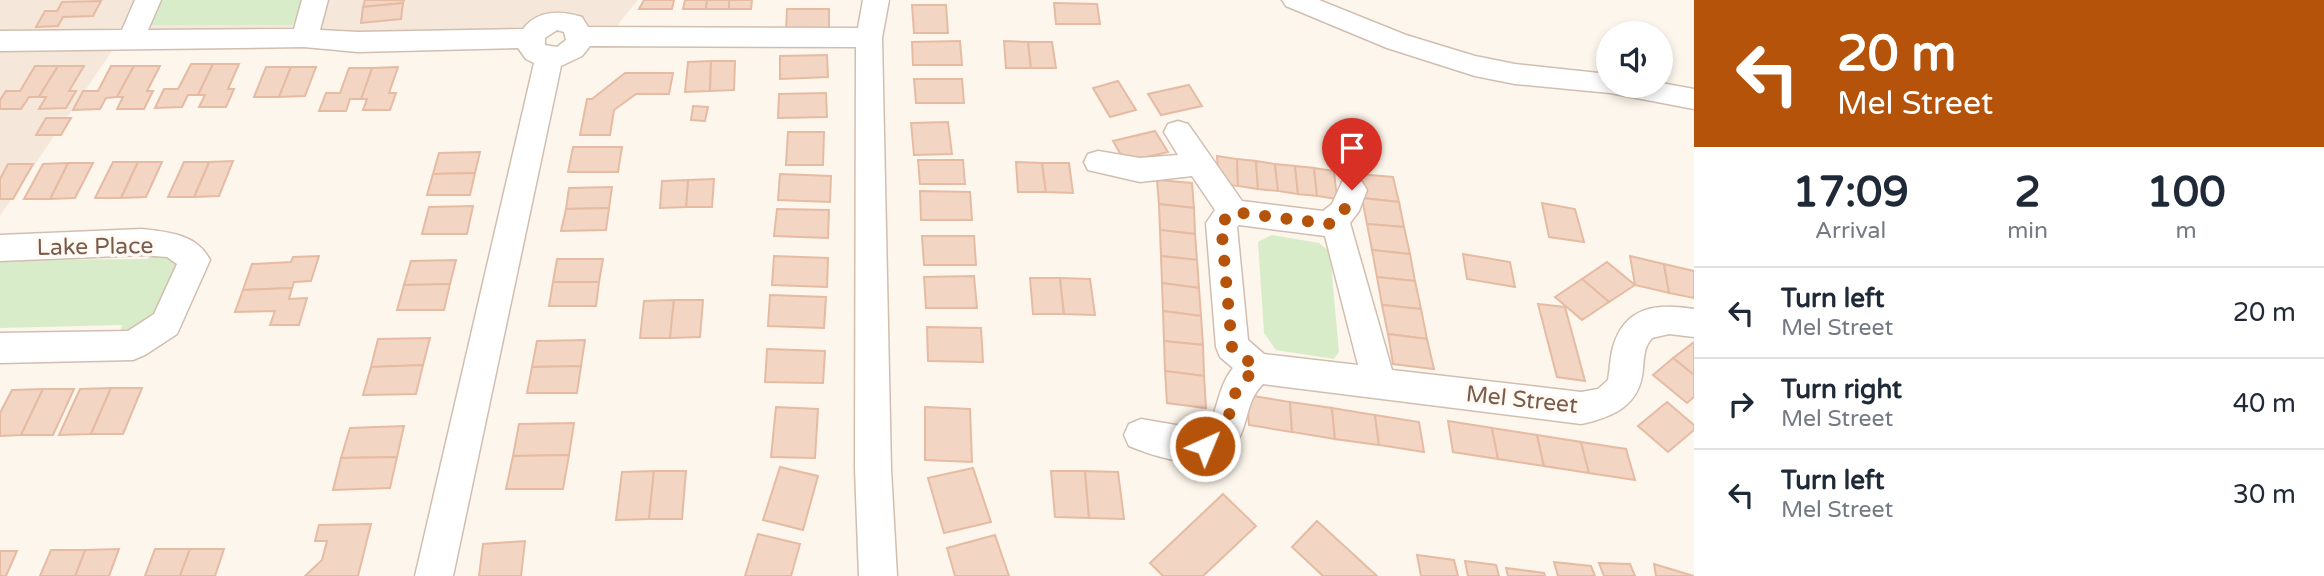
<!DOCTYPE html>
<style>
:root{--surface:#fff;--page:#f6f6f7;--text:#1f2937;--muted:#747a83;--line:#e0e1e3}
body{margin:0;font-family:"Varela Round",sans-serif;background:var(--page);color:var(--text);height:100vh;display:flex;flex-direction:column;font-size:26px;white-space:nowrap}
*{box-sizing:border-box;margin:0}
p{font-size:23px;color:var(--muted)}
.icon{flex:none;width:38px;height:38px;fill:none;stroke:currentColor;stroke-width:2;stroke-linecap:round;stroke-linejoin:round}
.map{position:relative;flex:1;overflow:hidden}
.details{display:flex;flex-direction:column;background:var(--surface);width:630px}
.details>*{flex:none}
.hud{background:#b45309;color:#fff;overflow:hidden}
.controls{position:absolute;left:1596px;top:21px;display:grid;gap:14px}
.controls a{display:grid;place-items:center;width:77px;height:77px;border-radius:50%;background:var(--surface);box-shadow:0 4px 10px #0003;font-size:35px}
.pin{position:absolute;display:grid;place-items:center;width:60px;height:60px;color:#fff;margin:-72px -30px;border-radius:50% 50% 50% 0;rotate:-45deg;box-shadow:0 0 7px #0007}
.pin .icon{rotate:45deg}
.me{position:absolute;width:77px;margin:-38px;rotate:44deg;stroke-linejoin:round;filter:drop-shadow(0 0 5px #0008)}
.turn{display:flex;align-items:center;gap:24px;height:147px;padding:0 28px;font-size:32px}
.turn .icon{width:91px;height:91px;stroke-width:2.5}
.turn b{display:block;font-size:49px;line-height:60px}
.eta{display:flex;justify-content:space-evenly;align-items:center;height:119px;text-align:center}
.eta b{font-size:42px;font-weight:700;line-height:49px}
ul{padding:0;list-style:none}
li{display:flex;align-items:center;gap:21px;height:91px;padding:0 28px;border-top:2px solid var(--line)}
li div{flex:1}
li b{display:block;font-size:26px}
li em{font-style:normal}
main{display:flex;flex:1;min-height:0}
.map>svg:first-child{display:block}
</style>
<main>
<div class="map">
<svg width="1694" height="576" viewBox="0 0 1694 576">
<rect width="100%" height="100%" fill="#fdf6ec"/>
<path fill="#f5e8da" d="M0,0h638l-26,32 -492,7 -120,177z"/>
<g fill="#d8ecc9">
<path d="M153,0h151l-12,25h-148z"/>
<path d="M1272,235l47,8 11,9 9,100 -5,7 -58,-9 -12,-17 -6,-91z"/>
<path d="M152,251l28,7 -23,62 -38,15 3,-10 -122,3v-68l148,-1z"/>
</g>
<g fill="#f3d5c3" stroke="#e6bba3" stroke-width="2">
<path d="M365,0h39l-1,3 -40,4z"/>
<path d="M644,0h30l-2,9h-33z"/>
<path d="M685,0h22l-1,9h-23z"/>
<path d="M707,0h22v9h-23z"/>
<path d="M729,0h23l-1,9h-22z"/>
<path d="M101,1l-8,15 -30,1 -5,9 -22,1 9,-16h12l5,-9z"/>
<path d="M403,3l-2,16 -40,4 2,-16z"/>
<path d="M1054,3l43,1 3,20h-44z"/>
<path d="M912,5h34l2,28h-34z"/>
<path d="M787,9h42v22h-43z"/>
<path d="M960,41l2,24h-49l-1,-23z"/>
<path d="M1004,41l24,1 3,26h-25z"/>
<path d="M1028,42h24l4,26h-25z"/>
<path d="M827,55l1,22 -48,2v-23z"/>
<path d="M711,61l-1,30 -25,1 3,-30z"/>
<path d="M711,61h24l-1,29 -24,1z"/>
<path d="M191,64h22l-15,31h-10l-6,12 -27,1 9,-19h14z"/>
<path d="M213,64h26l-11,25h6l-8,18h-27l6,-12h-7z"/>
<path d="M35,66h23l-19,31h-10l-8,12h-21v-9l6,-9h14z"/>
<path d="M58,66h26l-15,25h7l-10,17 -27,1 7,-12h-7z"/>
<path d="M111,66h23l-17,31 -11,1 -6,11 -27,1 10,-19h15z"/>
<path d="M134,66h26l-13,25h6l-9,18h-27l6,-12h-6z"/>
<path d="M266,67h25l-12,30h-25z"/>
<path d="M291,67h25l-11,29 -26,1z"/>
<path d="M398,67l-9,26h7l-6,17h-27l4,-11h-6l11,-31z"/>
<path d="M349,68h23l-11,31h-11l-4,12h-27l7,-18h14z"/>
<path d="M625,73h48l-4,21h-33l-22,16 -4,25h-30l7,-36h5z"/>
<path d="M914,79h48l2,24h-48z"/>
<path d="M1118,81l18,29 -26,7 -17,-29z"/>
<path d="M1189,85l13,21 -41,9 -13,-21z"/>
<path d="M826,93l1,24 -49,1 1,-24z"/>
<path d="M693,106l15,1 -3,14 -14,-1z"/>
<path d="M46,118h25l-10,17h-25z"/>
<path d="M948,122l4,32 -38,1 -3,-32z"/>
<path d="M1155,131l13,21 -43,10 -12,-21z"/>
<path d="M788,132h36l-1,33h-37z"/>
<path d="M573,147h49l-4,25h-50z"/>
<path d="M480,152l-5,21 -42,1 6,-21z"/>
<path d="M1217,156l20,3 1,27 -19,-2z"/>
<path d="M1237,159l19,2 2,28 -20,-3z"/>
<path d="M918,160h45l2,24h-45z"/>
<path d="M233,161l-14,35 -25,1 15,-35z"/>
<path d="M1256,161l19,3 3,27 -20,-2z"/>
<path d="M113,162h25l-17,36h-26z"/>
<path d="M138,162h24l-16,35 -25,1z"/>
<path d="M184,162h25l-15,35h-26z"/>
<path d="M1016,162l26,1 4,29h-28z"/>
<path d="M68,163h25l-18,35 -25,1z"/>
<path d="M68,163l-18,36h-26l19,-35z"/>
<path d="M1042,163h27l4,30 -27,-1z"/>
<path d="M8,164h25l-20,35h-13v-20z"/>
<path d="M1275,164l20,2 3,28 -20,-3z"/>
<path d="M1295,166l19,2 3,28 -19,-2z"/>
<path d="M1314,168l20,3 3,28 -20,-3z"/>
<path d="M475,173l-5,22h-43l6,-21z"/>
<path d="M780,174l51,2 -1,26 -52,-2z"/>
<path d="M1358,174l35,3 6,25 -37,-4z"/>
<path d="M714,179l-2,28h-26l2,-27z"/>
<path d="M688,180l-2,27 -26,1 2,-27z"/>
<path d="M1157,180l35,3 2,25 -35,-4z"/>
<path d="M612,187l-3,21 -43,1 3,-21z"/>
<path d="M920,191l50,1 2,28h-51z"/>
<path d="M1362,198l37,4 5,25 -37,-3z"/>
<path d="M1542,203l33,6 9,33 -35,-5z"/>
<path d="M1159,204l35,4 1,26 -35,-4z"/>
<path d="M473,206l-6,28h-45l7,-27z"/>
<path d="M609,208l-3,22 -45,1 5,-22z"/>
<path d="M777,209l52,1 -1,28 -54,-2z"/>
<path d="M1367,224l37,3 6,27 -38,-4z"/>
<path d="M1160,230l35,4 2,26 -36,-4z"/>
<path d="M922,236h52l2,29h-52z"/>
<path d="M1372,250l38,4 5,27 -38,-4z"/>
<path d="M1463,254l47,8 5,25 -48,-8z"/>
<path d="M319,256l-8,25 -17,1 -2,6 -49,2 9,-26 39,-2 2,-5z"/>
<path d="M774,256l54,2 -1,29 -55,-2z"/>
<path d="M1161,256l36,4 2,28 -37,-5z"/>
<path d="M1630,256l34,8 5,29 -34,-8z"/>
<path d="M557,259h46l-4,23h-46z"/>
<path d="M456,260l-6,24 -46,1 7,-24z"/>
<path d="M1607,262l28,23 -26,17 -27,-23z"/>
<path d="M1664,264l30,7v27l-25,-5z"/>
<path d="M974,276l3,32h-51l-2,-31z"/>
<path d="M1377,277l38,4 6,28 -39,-4z"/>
<path d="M1030,278h30l4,36h-31z"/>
<path d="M1060,278l30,1 5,36 -31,-1z"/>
<path d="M1582,279l27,23 -27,18 -27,-23z"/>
<path d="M553,282h46l-3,24h-47z"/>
<path d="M1162,283l37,5 2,28 -38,-5z"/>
<path d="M450,284l-6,26h-47l7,-25z"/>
<path d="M292,288l-3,11 18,-1 -8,27h-29l5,-14 -40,1 8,-22z"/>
<path d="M770,295l56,2 -2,31 -56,-2z"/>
<path d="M674,300l-4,38h-30l4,-37z"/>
<path d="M674,300h29l-3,37 -30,1z"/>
<path d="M1538,304l27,3 20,74 -28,-4z"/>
<path d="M1382,305l39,4 6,30 -39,-5z"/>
<path d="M1163,311l38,5 2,29 -39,-4z"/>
<path d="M927,327l54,1 2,34 -55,-1z"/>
<path d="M1388,334l39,5 7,30 -41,-5z"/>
<path d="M430,338l-7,27 -52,2 7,-28z"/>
<path d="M585,340l-4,26 -49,1 5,-26z"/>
<path d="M1164,341l39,4 1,31 -39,-5z"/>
<path d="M1694,342v33l-21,-17z"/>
<path d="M767,349l58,2 -2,32 -58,-1z"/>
<path d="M1673,358l21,17v22l-7,6 -34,-28z"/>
<path d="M423,365l-7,29 -53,1 8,-28z"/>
<path d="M581,366l-4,27h-50l5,-26z"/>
<path d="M1165,371l39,5 2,32 -39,-5z"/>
<path d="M111,388l-20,46 -32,1 21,-46z"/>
<path d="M111,388h31l-19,46h-32z"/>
<path d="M43,389l-22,46 -21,1v-23l12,-23z"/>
<path d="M43,389h31l-21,46h-32z"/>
<path d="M1247,395l43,7 2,30 -43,-7z"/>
<path d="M1290,402l42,6 3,31 -43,-7z"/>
<path d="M1667,402l27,23v5l-26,22 -30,-26z"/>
<path d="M776,407l42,2 -3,49 -44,-1z"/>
<path d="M925,407l45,2 2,53 -47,-2z"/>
<path d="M1332,408l43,7 4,30 -44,-6z"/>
<path d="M1375,415l44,7 5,30 -45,-7z"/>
<path d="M1448,421l44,7 6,31 -45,-7z"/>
<path d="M574,423l-5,32 -56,1 6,-32z"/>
<path d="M404,426l-7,31 -56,1 9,-30z"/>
<path d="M1492,428l45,7 7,31 -46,-7z"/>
<path d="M1537,435l44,7 8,31 -45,-7z"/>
<path d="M1581,442l45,7 9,31 -46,-7z"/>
<path d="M569,455l-6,34h-57l7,-33z"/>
<path d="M397,457l-7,31 -57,2 8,-32z"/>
<path d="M780,467l38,9 -15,54 -40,-10z"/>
<path d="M973,468l18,54 -47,11 -16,-55z"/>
<path d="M654,471l-5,48 -33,1 6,-48z"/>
<path d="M654,471h32l-4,48h-33z"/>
<path d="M1051,471h34l4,47 -34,-1z"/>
<path d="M1085,471l33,1 6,47 -35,-1z"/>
<path d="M1223,494l33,32 -53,50h-40l-13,-13z"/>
<path d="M1317,521l60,55h-54l-31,-29z"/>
<path d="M371,524l-13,52h-53l17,-16 5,-19h-12l4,-16z"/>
<path d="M758,534l42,10 -9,32h-46z"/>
<path d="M995,535l14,41h-54l-8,-28z"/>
<path d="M525,541l-4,35h-42l4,-32z"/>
<path d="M119,549l-10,27h-34l10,-26z"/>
<path d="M155,549h35l-10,27h-35z"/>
<path d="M190,549h34l-9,27h-35z"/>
<path d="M51,550h34l-10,26h-35z"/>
<path d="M0,551h17l-11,25h-6z"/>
<path d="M1417,555l37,5 4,16h-37z"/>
<path d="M1465,561l31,4 3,11h-31z"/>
<path d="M1554,562l37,4 4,10h-37z"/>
<path d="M1599,563l31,1 5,12h-31z"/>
<path d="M1654,564l40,12h-38z"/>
<path d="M1506,568l38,5 1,3h-37z"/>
</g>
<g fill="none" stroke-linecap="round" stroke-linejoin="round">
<g stroke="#d1beb0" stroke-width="3">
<g id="minor">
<path d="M135,0h26l-13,30 146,-1 8,-29h26l-8,30 38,2 165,-3c15,-20 39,-18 59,-12l6,10 270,1 5,-28h26l-7,38 9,431 6,107h-38l-4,-107 1,-422 -266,-1 -8,10 -21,10 -108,510h-38l119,-513 -8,-4 -8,-11 -160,4 -54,-5 -304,4v-20l122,-1zM557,30l7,2 2,8 -9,7 -12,-2v-7z"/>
<path d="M1282,0h37l87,35 69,21 40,8 93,10v12h53v-3l33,6v20l-84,-16 -95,-9 -40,-8 -88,-28 -101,-42z"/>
<path d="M1178,121l10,3 54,77 81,10 9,-7 10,-22 10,-4 10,4 5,8 -8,21 -9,12 42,147 189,22 17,-3 10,-9c2,-11 2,-22 5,-33 12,-41 44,-44 81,-38v28l-25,-3 -17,4c-8,9 -8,19 -9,31 -3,37 -30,48 -62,55l-318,-40c-15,15 -14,31 -22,50 -18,45 -77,26 -112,12l-5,-11 5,-11 12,-5 64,11c12,-12 12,-43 28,-62l-13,-11 -4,-10 -10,-124 9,-13 -23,-34 -52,6 -52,-12 -4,-8 4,-8 10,-3 42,7 38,-3 -14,-23 4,-8zM1239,225l86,11 33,129 -94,-11 -16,-14 -11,-113z"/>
<path d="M142,229c26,3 55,5 68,31l-33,74 -32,21 -12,5 -133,3v-30l128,-2 26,-17 23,-50 -10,-7 -25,-2 -142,6v-26z"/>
</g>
</g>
<use href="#minor" fill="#fff" fill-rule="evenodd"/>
</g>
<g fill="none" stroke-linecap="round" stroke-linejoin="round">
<path stroke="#b45309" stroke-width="12" stroke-dasharray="0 21.6" d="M1205,446c30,-9 19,-34 32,-56 4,-8 13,-15 19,-22l-24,-21 -11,-124 12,-11 96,12 15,-13 8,-21"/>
</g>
<g text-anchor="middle" stroke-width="7" stroke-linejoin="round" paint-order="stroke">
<g font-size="23" fill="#7a5c4d" stroke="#fffaf3">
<text transform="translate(95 246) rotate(-1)" y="8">Lake Place</text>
<text transform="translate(1522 399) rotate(6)" y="8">Mel Street</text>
</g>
</g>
</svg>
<div class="controls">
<a><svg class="icon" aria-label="sound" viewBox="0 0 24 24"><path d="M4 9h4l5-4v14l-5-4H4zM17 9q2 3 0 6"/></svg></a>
</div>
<div class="pin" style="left:1352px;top:190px;background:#d93025"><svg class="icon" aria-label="arrive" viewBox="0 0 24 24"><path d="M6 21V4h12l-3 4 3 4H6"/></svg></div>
<svg class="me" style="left:1205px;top:446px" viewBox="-20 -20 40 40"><circle r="17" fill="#b45309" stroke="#fff" stroke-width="3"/><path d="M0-11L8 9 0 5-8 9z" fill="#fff"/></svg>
</div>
<section class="details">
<div class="hud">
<div class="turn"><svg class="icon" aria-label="left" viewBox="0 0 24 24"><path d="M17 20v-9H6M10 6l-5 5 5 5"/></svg><div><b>20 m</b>Mel Street</div></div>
</div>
<div class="eta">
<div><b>17:09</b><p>Arrival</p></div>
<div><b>2</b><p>min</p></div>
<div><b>100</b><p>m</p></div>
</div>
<ul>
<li><svg class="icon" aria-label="left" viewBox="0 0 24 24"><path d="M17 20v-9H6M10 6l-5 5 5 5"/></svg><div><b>Turn left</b><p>Mel Street</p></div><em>20 m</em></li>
<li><svg class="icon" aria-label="right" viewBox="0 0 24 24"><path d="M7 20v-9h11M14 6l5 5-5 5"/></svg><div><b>Turn right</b><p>Mel Street</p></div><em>40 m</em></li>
<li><svg class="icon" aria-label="left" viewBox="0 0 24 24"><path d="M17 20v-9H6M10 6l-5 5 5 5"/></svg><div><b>Turn left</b><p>Mel Street</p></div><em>30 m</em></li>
</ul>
</section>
</main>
